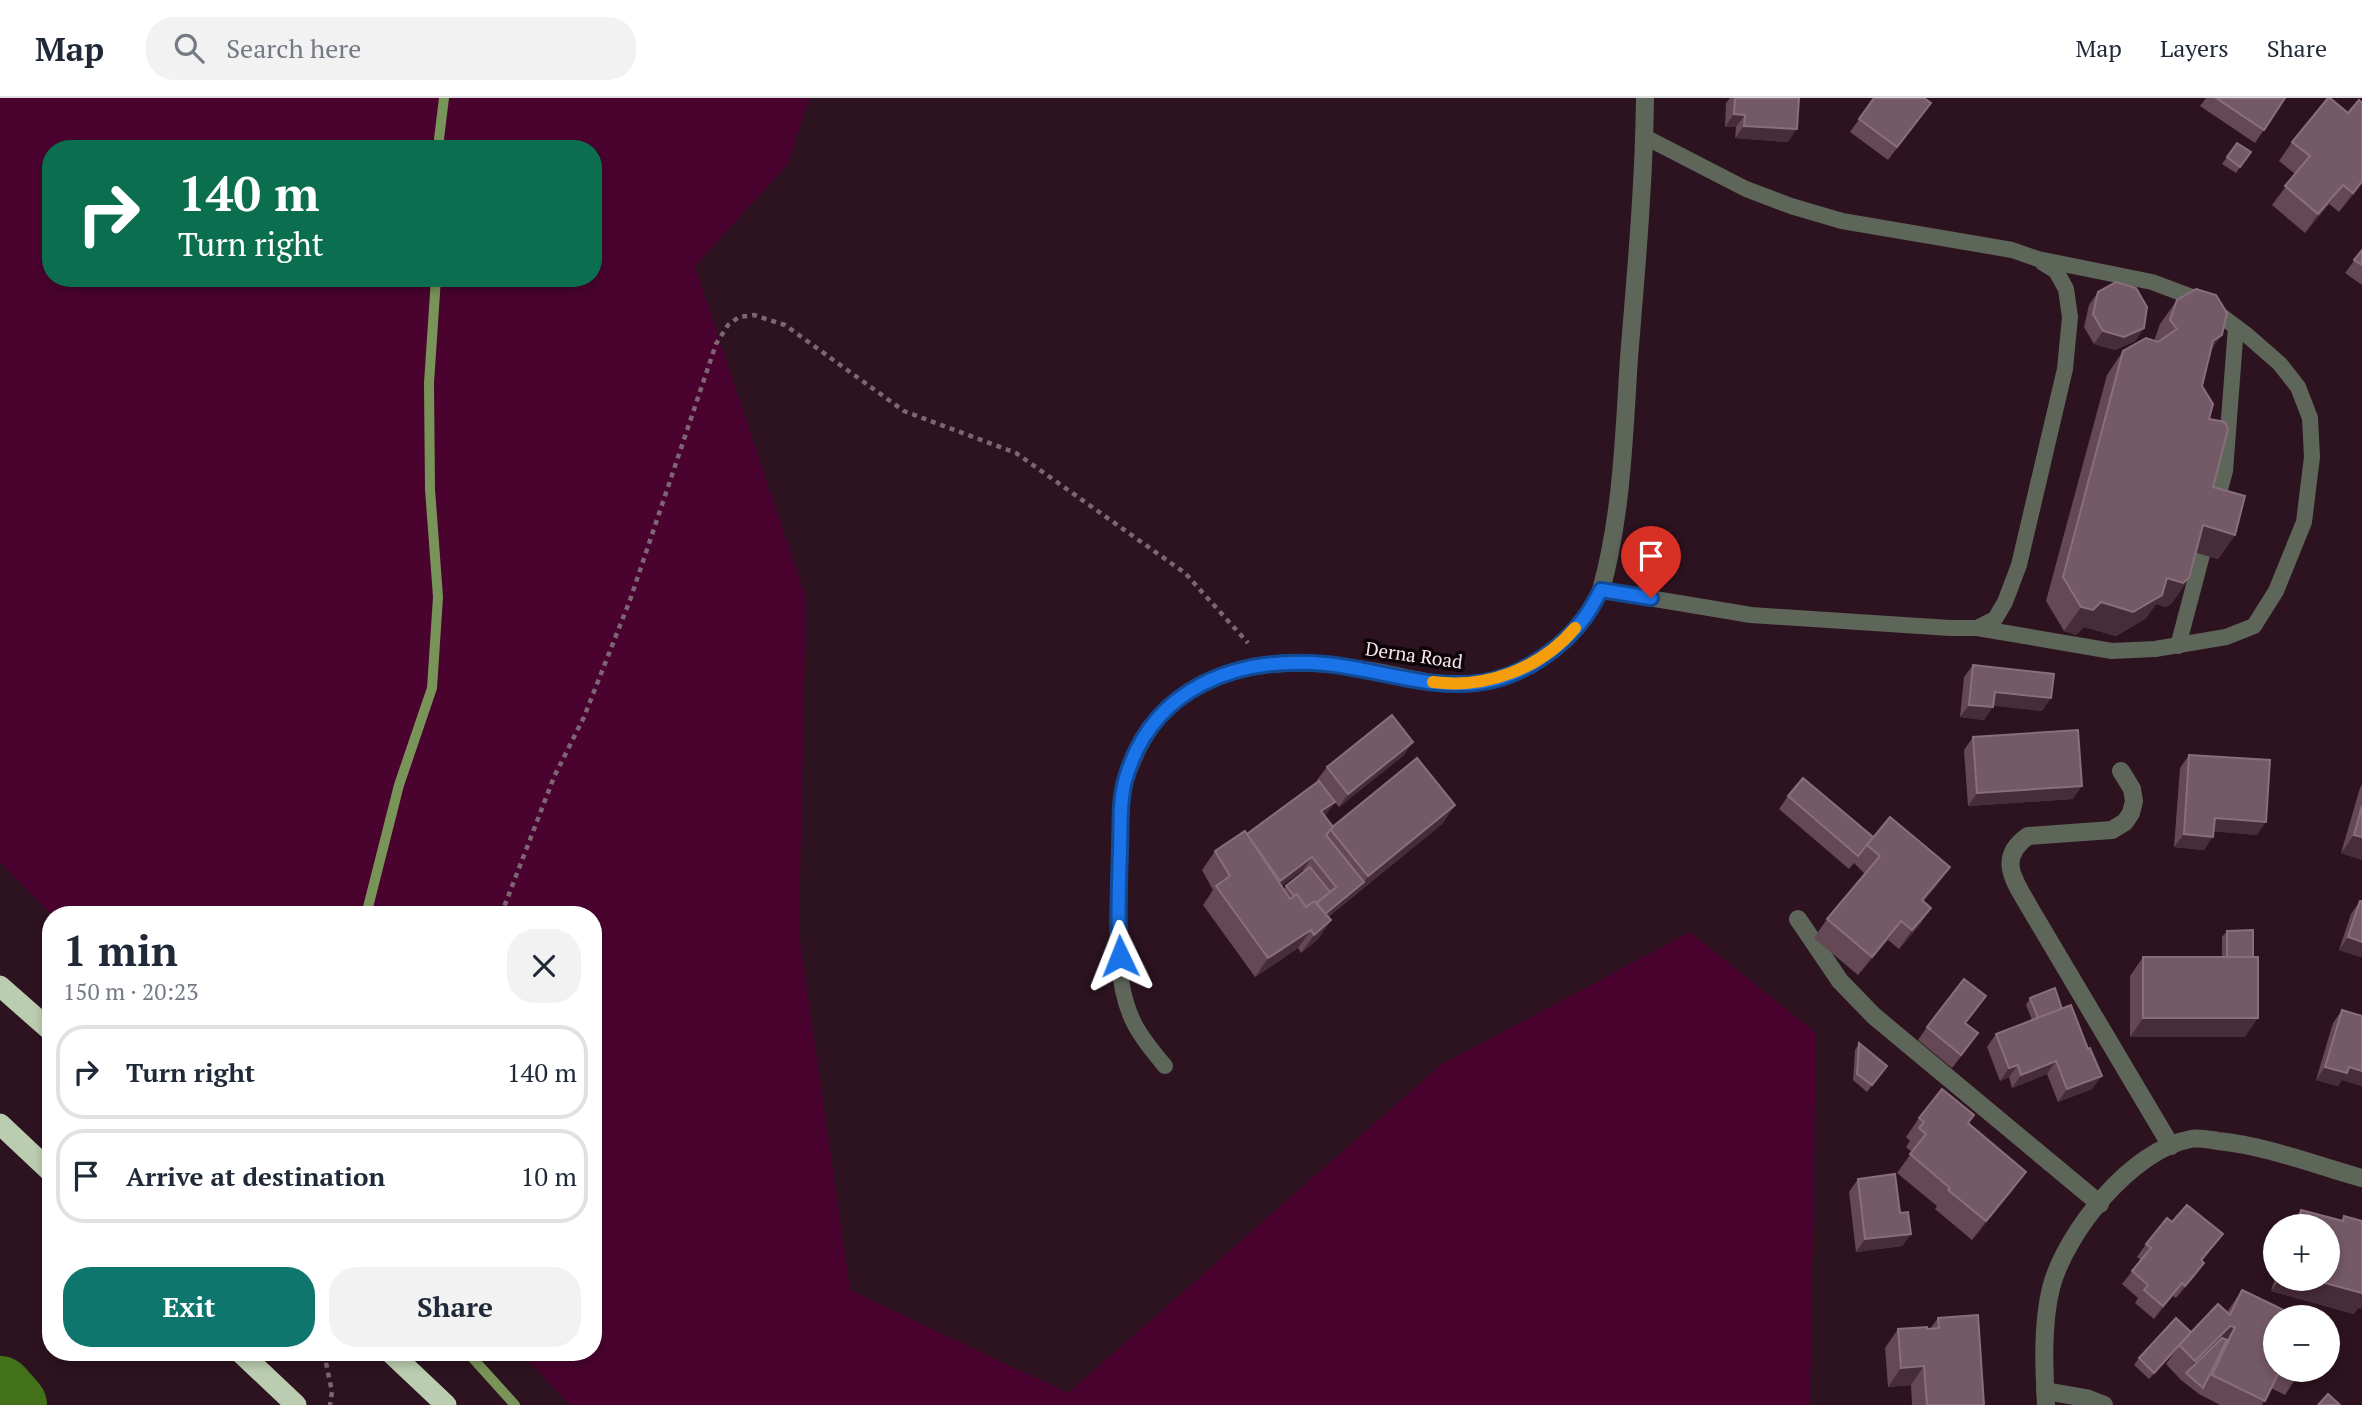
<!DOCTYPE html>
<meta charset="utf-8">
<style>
:root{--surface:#fff;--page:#f2f2f3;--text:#1f2937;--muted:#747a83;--line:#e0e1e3;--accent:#0f766e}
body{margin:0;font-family:"PT Serif",serif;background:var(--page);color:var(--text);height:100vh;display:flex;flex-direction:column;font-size:26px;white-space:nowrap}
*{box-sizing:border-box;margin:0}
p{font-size:23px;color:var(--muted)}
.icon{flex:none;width:38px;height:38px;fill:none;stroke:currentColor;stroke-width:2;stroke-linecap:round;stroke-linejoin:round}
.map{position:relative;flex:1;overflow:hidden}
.drawer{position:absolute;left:42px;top:808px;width:560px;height:455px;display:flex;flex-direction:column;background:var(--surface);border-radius:28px;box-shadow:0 4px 10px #0003}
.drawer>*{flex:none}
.banner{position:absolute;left:42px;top:42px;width:560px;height:147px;border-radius:28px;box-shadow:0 4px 10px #0003;background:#0b6e4f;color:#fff;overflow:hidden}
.tools{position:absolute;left:2263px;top:1116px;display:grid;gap:14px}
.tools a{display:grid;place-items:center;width:77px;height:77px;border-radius:50%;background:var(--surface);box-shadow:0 4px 10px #0003;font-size:35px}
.pin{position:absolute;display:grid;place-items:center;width:60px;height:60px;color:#fff;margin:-72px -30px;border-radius:50% 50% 50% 0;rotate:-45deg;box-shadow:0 0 7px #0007}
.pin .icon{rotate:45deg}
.me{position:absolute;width:77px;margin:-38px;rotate:358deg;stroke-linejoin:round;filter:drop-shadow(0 0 5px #0008)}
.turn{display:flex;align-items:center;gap:24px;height:147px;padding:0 21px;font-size:32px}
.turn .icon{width:91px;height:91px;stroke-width:2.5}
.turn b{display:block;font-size:49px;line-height:60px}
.round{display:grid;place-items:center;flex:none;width:74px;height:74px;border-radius:28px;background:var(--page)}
.head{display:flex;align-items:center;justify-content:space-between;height:119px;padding:0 21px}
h1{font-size:42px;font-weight:700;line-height:52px}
.primary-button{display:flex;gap:14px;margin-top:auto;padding:14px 21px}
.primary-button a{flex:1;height:80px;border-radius:28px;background:var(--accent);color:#fff;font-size:28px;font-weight:700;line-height:80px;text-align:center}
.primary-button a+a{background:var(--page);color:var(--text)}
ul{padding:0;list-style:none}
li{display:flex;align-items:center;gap:21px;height:94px;margin:0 14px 10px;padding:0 7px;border:4px solid var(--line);border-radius:28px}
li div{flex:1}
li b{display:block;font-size:26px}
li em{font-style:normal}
header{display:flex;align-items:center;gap:42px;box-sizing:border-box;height:98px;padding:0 35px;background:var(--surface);border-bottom:2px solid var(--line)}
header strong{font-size:33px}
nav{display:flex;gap:38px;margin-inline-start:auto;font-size:24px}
.search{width:490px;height:63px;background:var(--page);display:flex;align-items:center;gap:18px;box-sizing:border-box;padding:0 24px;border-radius:28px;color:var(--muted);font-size:26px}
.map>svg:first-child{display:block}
</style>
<header>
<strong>Map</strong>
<div class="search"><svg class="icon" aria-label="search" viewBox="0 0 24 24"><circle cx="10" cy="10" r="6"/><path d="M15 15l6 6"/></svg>Search here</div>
<nav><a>Map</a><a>Layers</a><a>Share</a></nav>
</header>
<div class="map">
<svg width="2362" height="1307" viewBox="0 0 2362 1307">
<rect width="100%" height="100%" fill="#2c131f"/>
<path fill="#49032e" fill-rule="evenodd" d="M0,0h810l-23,67 -92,101 111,332 -7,336 51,356 218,103 373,-328 249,-133 126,101 -6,372h-1240l-49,-52h72v-438h-541l-52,-53zM51,51h542v129h-542z"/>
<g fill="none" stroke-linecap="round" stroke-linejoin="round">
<g stroke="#799459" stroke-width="10">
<path d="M441,51l-2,-10 5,-41"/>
<path d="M366,817l33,-130 33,-97 6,-91 -8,-108 -1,-106 7,-105"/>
<path d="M468,1255l47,52"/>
</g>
<path stroke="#43711a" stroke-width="66" d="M0,1291l14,16"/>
<g stroke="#7d6671" stroke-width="4.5" stroke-dasharray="5 5" stroke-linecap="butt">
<path d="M501,817l53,-138 30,-60 46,-117 86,-256 12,-19 11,-8 15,-2 31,10 119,86 112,42 169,120 63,70"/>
<path d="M324,1255l8,39 -2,13"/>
</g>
<g stroke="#5e6559" stroke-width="16">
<path d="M2215,410l10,-37 11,-144"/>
<path d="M1977,530l18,-9 10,-17 14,-37 46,-196 5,-52 -4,-28 -10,-18 -13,-8"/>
<path d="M2178,548l29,-110"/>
<path d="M1165,968c-11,-13 -23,-27 -31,-43 -22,-43 -16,-109 -15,-156 1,-28 0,-57 6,-84 3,-12 9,-24 14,-35 43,-88 146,-93 231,-78 38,6 76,20 115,12 37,-7 78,-34 100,-65 6,-8 11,-18 16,-27l150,25 199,13h27l135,23 43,-2 71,-12 28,-11 22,-35 28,-69 8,-65 -2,-39 -12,-31 -18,-23 -32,-28 -48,-36 -48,-18 -114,-23 -26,-9 -170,-29 -51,-15 -45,-17 -101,-52"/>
</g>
<g stroke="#5e6559" stroke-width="18">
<path d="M1601,492c21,-75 23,-155 28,-232 7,-86 15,-173 16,-260"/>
<path d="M2121,673l11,18 2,12 -3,12 -6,9 -13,8 -84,6c-33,23 -12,47 3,74l140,236"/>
<path d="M1798,821l42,62 34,35 226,188"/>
<path d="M2045,1293l41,7 18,7"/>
<path d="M2046,1307c-2,-38 -4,-80 5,-117 14,-55 81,-139 140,-149 8,-2 19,1 27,2 49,5 97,24 144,37"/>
</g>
<g stroke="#bbcdb0" stroke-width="21">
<path d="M0,888l51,45"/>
<path d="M0,1026l51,48"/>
<path d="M241,1255l55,52"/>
<path d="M391,1255l55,52"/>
</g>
</g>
<g fill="#644855" fill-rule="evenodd">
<path d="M1730,0h69l-11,44 -53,-4 1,-11h-11l1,-24z"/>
<path d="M1874,0l57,5 -43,57 -38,-28z"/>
<path d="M2206,0h79l-30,45 -55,-37z"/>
<path d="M2292,44l70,42 -23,28 -10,-8 -24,29 -33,-28 23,-31 -16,-13z"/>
<path d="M2237,45l14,9 -15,21 -14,-9z"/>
<path d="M2362,152v35l-17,-12z"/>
<path d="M2098,194l46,36 -9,13 -20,9 -21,-6 -10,-17 5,-22z"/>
<path d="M2177,202l33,52 -8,34 7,33 4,68 22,48 -17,24 -22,-7 -7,26 -17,25 -6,4 -10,-3 -11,15 -29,17 -32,-9 -8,8 -12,-4 -18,-30 61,-226 16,-24 31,-10 6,-17z"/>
<path d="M1973,567l69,46 -49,-6 -9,15 -24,-3 4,-40z"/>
<path d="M1973,639l100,62 -105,7 -4,-56z"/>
<path d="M1404,657l-65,52 -5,-6 -9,14 8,12 122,-22 -13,19 -114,93 3,3 -13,19 -17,14 -3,-5 -43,29 -52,-72 10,-15 -11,-20 13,-19 32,-17 71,-53 -1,-1 10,-13zM1303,772l1,1 -18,15 -2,3 -3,-3z"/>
<path d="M2189,657l68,80 -43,-4 -10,19 -30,-3 6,-79z"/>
<path d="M2362,686v76l-21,-7 19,-65z"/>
<path d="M1788,698l85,41 77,30 -14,19 -13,16 8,6 -13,19 -19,22 -11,-9 -30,35 -44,-37 13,-19 38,-45 -11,-11 -5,6 -70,-60z"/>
<path d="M2360,803l1,56 -22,-7 12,-36z"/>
<path d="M2227,833l18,106h-115v-61l13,-19h79v-20z"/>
<path d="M2030,900l62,91 -34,13 -11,-28 -35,14 -3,-11 -9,4 -13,-34 9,-13 36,-14 -6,-15z"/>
<path d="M2342,912l20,6v70l-20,-6 -4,6 -22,-6 17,-57z"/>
<path d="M1965,925l4,23 -17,22 -34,-28 9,-13z"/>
<path d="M1859,945l28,23 -20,26 -14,-12 2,-30z"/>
<path d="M1919,1020l49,5 45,67 -41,50 -37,-31 2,-3 -40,-33 15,-21 -6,-5 4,-6 -4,-4z"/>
<path d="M1858,1081l53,55 -9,12 -46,6 -7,-60z"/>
<path d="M2301,1112l40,11 3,-5 14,92 -4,6 -83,-23 4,-13v1h53v-52h-39z"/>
<path d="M2172,1124l51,12 -21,27 2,2 -9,13 -19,22 -3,-2 -19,23 -19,-16 3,-5 -16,-14 19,-24 -4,-3 9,-13z"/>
<path d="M2242,1192l33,80h26l-16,25 -14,-7 -9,17h-42l-21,-11 -18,-14 -15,-16 8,-11 -25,26 -15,-14 5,-7 52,-26 36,-20z"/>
<path d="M1938,1220l46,87h-72l-1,-20 -23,2 -3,-39 13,-19h32z"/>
</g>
<g fill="#472c39">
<path d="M1734,16l11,1 -9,12h-11z"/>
<path d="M1744,28l53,3 -9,13 -53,-4z"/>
<path d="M2362,83v3l-23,28 14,-19z"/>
<path d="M2343,87l-14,19 -24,29 13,-19z"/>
<path d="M2144,230l-9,13 -20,9 -21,-6 9,-13z"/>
<path d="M2222,237l-17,24 8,-18z"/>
<path d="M2203,427l32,10 -17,24 -32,-9z"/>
<path d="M2167,480h22l-17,25 -6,4 -10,-3 -11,15 -29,17 -32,-9 -8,8 -12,-4 17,-24 20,-5z"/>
<path d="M1995,594l56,6 -9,13 -56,-6z"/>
<path d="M1969,607l24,2 -9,13 -24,-3z"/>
<path d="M1413,644l-9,13 -65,52 9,-13z"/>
<path d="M2082,688l-9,13 -105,7 9,-13z"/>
<path d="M1335,704l-9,13 -14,9 9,-13z"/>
<path d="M1455,707l-13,19 -126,102 9,-12 39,-32 4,-6z"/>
<path d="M2215,720l51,4 -9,13 -51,-4z"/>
<path d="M2184,736l29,3 -9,13 -30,-3z"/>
<path d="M2354,737l8,2v23l-21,-7z"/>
<path d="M1312,759l-9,13 -32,24 9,-13z"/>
<path d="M1950,769l-14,19 -28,33 14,-19z"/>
<path d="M1931,810l-13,19 -19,22 13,-19z"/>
<path d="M1331,822l-13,19 -17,14 13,-18z"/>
<path d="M1901,823l-13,19 -30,35 14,-18z"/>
<path d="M1311,832l-13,18 -43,29 13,-19z"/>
<path d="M2348,839l14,5v14l-1,1 -22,-7z"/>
<path d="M2143,920h115l-13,19h-115z"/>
<path d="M2056,963l-9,13 -35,14 9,-13z"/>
<path d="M2018,967l-9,12 -9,4 9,-13z"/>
<path d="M2325,969h24l13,4v15l-20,-6 -4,6 -22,-6z"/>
<path d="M2102,978l-10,13 -34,13 9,-13z"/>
<path d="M2026,1074l-13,18 -41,50 14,-19z"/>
<path d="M1911,1136l-9,12 -46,6 9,-13z"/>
<path d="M2204,1165l-9,13 -19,22 9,-12z"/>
<path d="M2280,1181h30l52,14v16l-4,-1 -4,6 -83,-23z"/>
<path d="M2182,1185l-9,13 -19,23 9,-13z"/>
<path d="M2230,1228l5,1 -13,19 -36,27 9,-12z"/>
<path d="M2179,1248l-5,7 -25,26 5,-6z"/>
<path d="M1924,1268l-13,19 -23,2 13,-19z"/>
</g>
<g fill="#745966" stroke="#896f7b" stroke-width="2">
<path d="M1735,0h64l-2,31 -53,-3 1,-11 -11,-1z"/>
<path d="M1874,0h50l7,5 -34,44 -38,-28z"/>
<path d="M2216,0h69l-21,32z"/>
<path d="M2328,0h2l18,15 11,-13 3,3v78l-9,12 -10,-8 -25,29 -33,-28 25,-30 -18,-14z"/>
<path d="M2237,45l14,9 -11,15 -13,-10z"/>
<path d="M2362,152v15l-8,-5z"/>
<path d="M2116,184l20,6 11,19 -3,21 -20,9 -21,-6 -10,-17 5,-22z"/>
<path d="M2196,191l20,6 11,18 -5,22 -9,6 -11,45 11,18 -4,15 16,3 3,7 -15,58 32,9 -10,39 -32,-10 -14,53 -6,5 -16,-5 -5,17 -29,17 -32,-10 -8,8 -12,-3 -18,-30 60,-226 23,-13 12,4 19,-13 -7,-9 7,-20z"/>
<path d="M1973,567l81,9 -3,24 -56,-6 -2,15 -24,-2z"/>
<path d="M1392,617l21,27 -65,52 -21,-27z"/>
<path d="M2078,632l4,56 -105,7 -4,-56z"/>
<path d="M2189,657l81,5 -4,62 -51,-4 -2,19 -29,-3z"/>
<path d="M1417,660l38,47 -87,71 -38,-47z"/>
<path d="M1803,680l70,59 -15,19 -70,-60z"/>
<path d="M1319,683l16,21 -14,9 12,16 -7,8 38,47 -39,32 -8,-11 19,-16 -24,-30 -32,24 -33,-47z"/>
<path d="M2362,708v31l-8,-2z"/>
<path d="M1890,719l60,50 -28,33 9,8 -19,22 -11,-9 -29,36 -45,-38 53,-63 -13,-11z"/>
<path d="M1245,733l45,68 7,-5 9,13 8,-6 17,19 -17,15 -3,-5 -43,28 -52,-72 14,-10 -15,-25z"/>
<path d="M1310,769l20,25 -14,11 -2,-2 -8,6 -9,-13 -3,2 -8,-10z"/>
<path d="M2360,803h2v41l-14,-5z"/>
<path d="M2253,832v27h-26v-26z"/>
<rect x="2143" y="859" width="115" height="61"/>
<path d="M1964,881l22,17 -21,27 13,10 -17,22 -34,-28z"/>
<path d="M2055,890l7,21 -24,9 -8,-20z"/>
<path d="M2071,907l17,44 2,-1 12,28 -35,13 -11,-28 -35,14 -3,-10 -9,3 -13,-34z"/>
<path d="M2342,912l20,6v55l-13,-4 -2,6 -22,-6z"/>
<path d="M1859,945l28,23 -15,19 -15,-11z"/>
<path d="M1942,991l32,26 -6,8 58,49 -40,49 -38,-31 2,-2 -40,-34 16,-20 -7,-6 5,-6 -5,-4z"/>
<path d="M1895,1076l5,39 8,-1 3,22 -46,5 -7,-60z"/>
<path d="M2187,1107l36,29 -22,26 3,3 -19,23 -3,-3 -19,23 -19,-16 4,-5 -16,-14 19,-23 -5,-4 21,-26 5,4z"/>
<path d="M2301,1112l42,11 1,-5 18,5v72l-52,-14h18v-52h-31z"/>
<path d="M2242,1192l58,28h-25v52h5l-15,31 -53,-26 23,-48 -5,-1 -35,35 -16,-16 39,-41 12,11z"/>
<path d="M1978,1217l6,90h-57l-3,-39 -23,2 -3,-39 29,-2v2l12,-1 -1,-10z"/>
<path d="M2176,1220l15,14 -37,41 -15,-15z"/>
<path d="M2222,1240l5,2 -24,48 -17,-15z"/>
<path d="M2286,1272h15l-3,6z"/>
<path d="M2328,1296l12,11h-22z"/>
</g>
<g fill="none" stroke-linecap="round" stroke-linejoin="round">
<g stroke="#114b97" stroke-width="18">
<path id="route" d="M1120,858c-3,-35 -1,-71 0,-106 1,-23 -1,-47 5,-69 26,-94 112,-125 201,-117 52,5 105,27 158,18 38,-6 79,-34 101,-65 6,-8 11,-18 16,-27l50,8"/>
</g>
<use href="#route" stroke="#1a73e8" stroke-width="12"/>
<path stroke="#f59e0b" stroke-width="12" d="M1433,584c53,7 107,-13 142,-54"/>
</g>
<g text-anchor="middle" stroke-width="7" stroke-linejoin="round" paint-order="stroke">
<g font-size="19" fill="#f8e5ed" stroke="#0d0408">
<text transform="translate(1414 557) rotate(8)" y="7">Derna Road</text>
</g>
</g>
</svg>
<div class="tools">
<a>+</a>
<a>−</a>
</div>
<div class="pin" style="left:1651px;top:500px;background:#d93025"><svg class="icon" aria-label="arrive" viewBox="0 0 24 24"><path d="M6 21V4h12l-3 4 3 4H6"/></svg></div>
<svg class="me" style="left:1120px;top:858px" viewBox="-20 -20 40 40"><path d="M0-17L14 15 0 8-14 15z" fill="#1a73e8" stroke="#fff" stroke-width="4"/></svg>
<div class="banner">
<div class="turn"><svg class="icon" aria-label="right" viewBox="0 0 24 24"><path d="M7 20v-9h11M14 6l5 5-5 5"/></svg><div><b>140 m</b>Turn right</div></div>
</div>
<section class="drawer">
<div class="head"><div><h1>1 min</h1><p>150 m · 20:23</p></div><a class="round"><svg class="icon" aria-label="close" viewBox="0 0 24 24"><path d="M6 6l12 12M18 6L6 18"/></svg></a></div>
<ul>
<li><svg class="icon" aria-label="right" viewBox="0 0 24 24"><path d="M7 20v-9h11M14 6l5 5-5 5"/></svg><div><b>Turn right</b></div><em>140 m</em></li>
<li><svg class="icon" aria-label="arrive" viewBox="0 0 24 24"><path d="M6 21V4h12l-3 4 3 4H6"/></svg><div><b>Arrive at destination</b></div><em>10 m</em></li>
</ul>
<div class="primary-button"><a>Exit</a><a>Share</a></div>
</section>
</div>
